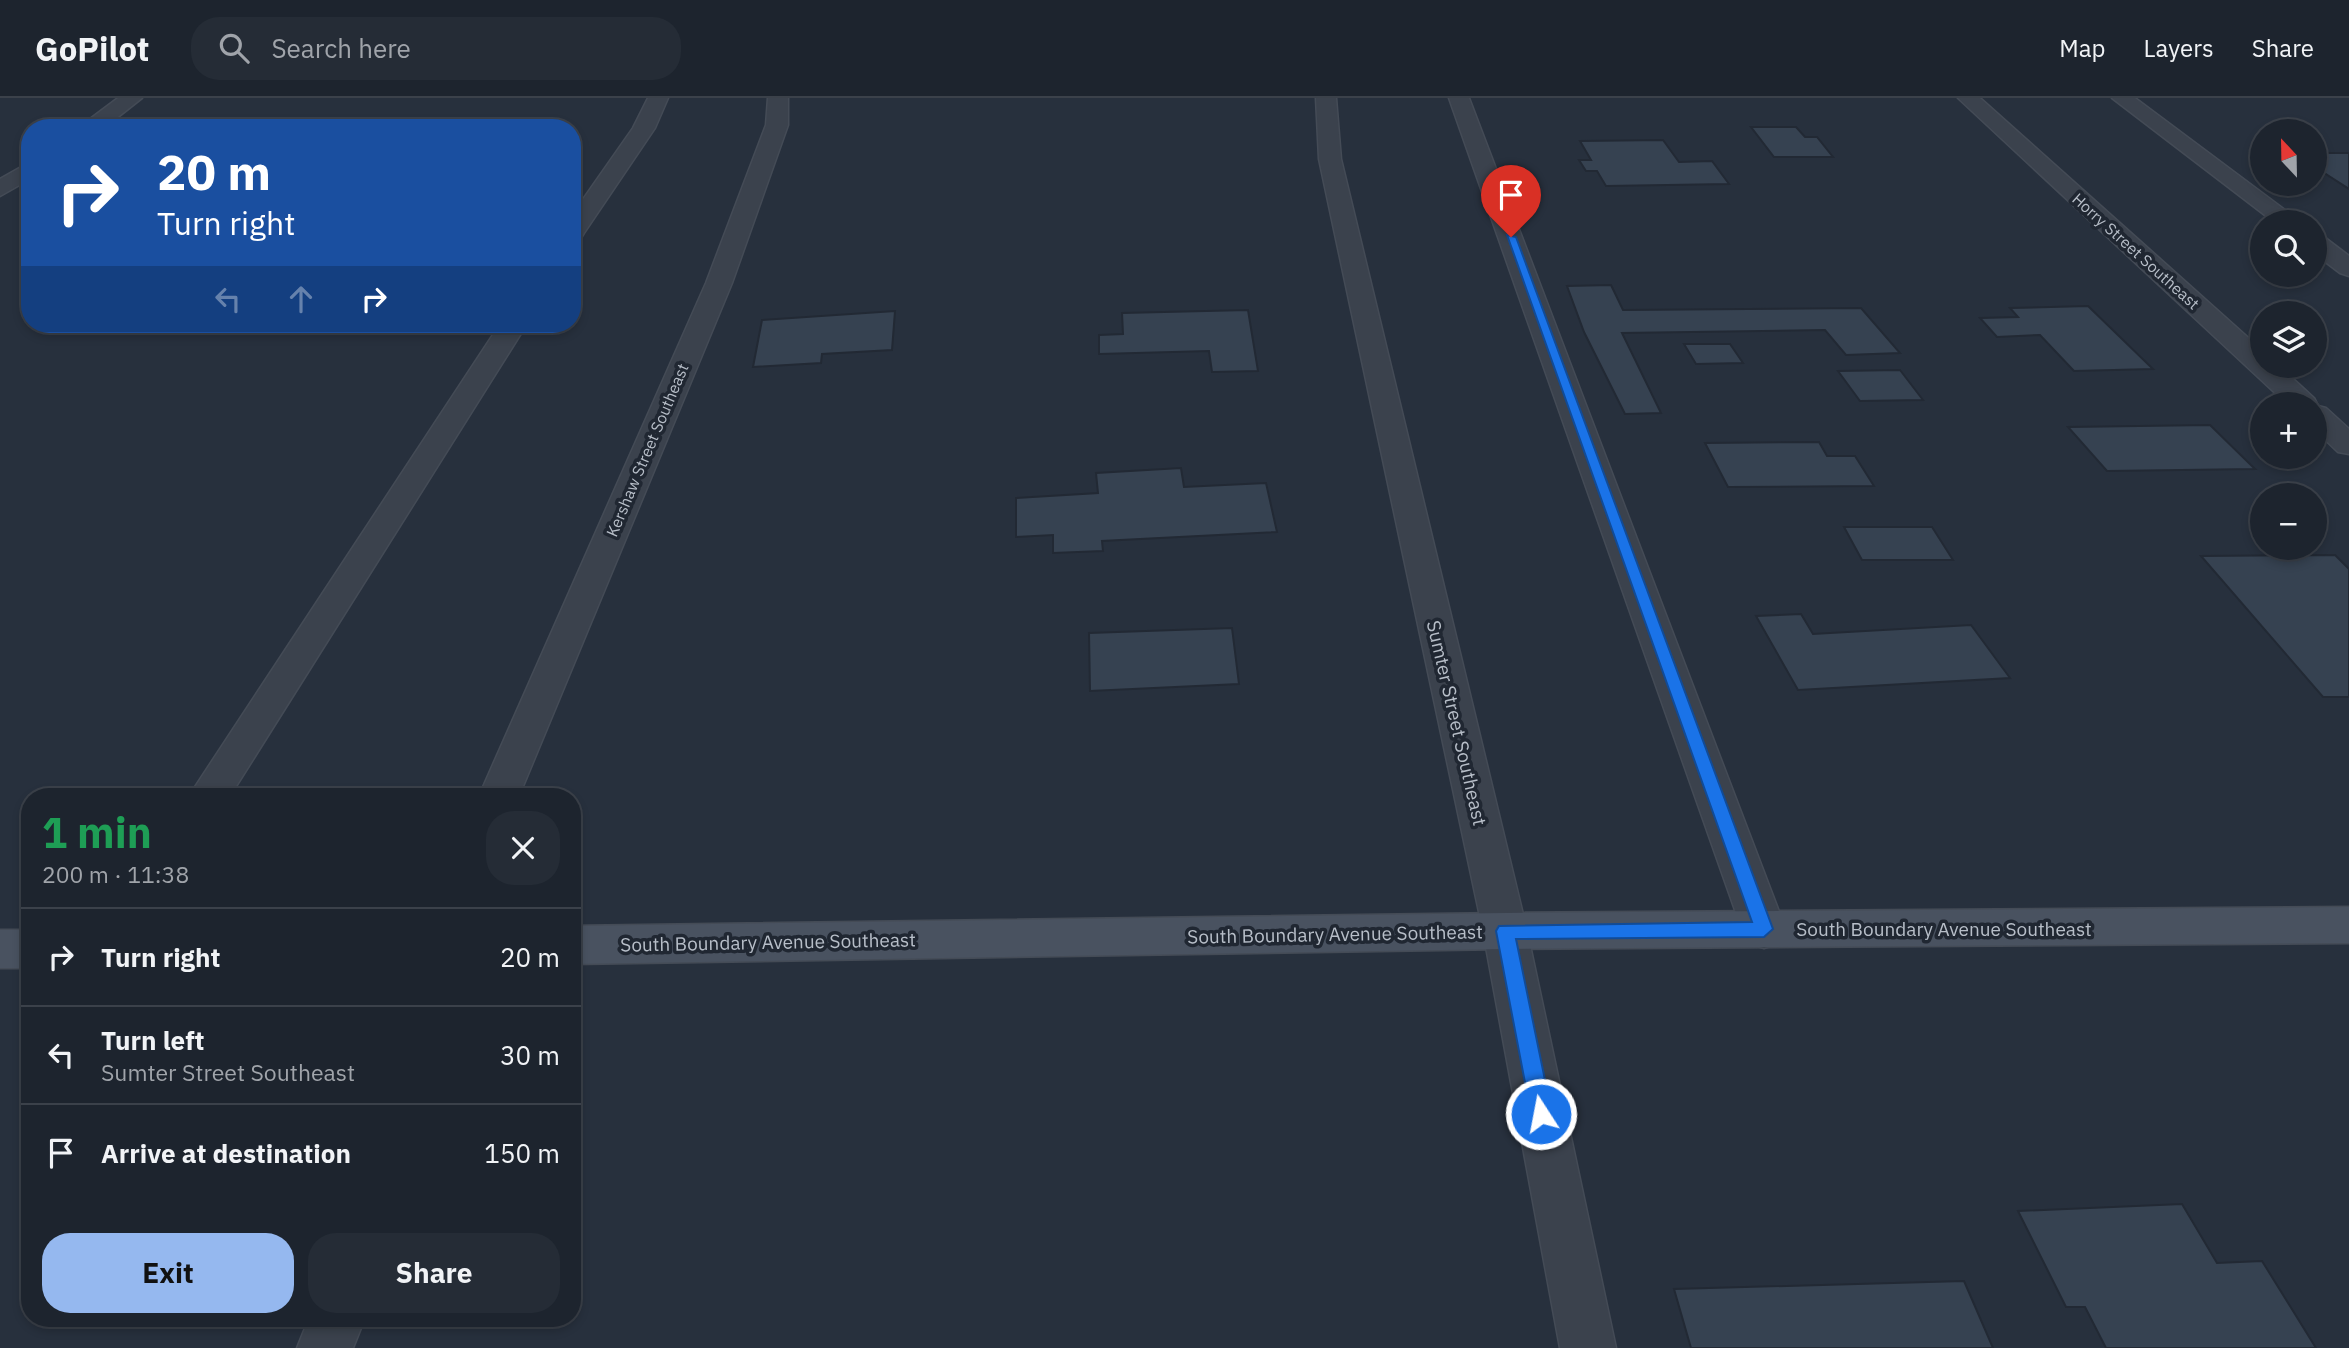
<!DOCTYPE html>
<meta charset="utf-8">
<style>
:root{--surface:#1d242e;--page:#252c36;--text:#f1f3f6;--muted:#a0a4aa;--line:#3b414a;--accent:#95b8ef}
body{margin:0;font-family:"IBM Plex Sans",sans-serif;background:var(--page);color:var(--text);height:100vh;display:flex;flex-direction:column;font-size:26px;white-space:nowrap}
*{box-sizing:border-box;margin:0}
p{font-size:23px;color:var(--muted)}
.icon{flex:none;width:38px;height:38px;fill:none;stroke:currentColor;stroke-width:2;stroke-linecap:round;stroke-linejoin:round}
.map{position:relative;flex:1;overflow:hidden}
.sheet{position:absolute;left:21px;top:690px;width:560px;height:539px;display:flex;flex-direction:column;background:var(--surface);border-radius:28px;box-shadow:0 4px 10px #0003,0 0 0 2px var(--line)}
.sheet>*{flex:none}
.hud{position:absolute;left:21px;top:21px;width:560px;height:214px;border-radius:28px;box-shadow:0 4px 10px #0003,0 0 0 2px var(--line);background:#1a4fa0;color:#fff;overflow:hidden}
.needle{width:46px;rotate:338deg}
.controls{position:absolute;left:2250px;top:21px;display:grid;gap:14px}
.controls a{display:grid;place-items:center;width:77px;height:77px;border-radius:50%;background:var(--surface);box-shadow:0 4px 10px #0003,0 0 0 2px var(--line);font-size:35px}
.pin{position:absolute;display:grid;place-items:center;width:60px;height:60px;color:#fff;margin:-72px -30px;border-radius:50% 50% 50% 0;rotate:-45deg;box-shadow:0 0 7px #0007}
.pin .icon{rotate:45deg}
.me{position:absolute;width:77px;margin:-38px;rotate:349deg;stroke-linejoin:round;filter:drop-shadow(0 0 5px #0008)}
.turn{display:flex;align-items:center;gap:24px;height:147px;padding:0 21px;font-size:32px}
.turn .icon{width:91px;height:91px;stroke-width:2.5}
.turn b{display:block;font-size:49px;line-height:60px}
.lanes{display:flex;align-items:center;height:66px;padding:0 21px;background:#0003;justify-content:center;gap:35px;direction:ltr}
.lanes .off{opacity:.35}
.round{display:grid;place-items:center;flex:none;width:74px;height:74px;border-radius:28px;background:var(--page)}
.overview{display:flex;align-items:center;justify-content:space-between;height:119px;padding:0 21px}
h1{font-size:42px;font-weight:700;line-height:52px;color:#1e9e55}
.action{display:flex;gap:14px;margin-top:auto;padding:14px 21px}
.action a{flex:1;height:80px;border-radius:28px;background:var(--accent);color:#111;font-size:28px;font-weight:700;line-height:80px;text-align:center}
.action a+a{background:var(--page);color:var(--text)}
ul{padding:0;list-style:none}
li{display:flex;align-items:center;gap:21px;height:98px;padding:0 21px;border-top:2px solid var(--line)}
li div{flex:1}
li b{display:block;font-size:26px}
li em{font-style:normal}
header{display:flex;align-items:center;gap:42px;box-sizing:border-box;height:98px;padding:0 35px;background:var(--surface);border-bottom:2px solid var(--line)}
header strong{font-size:33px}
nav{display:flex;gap:38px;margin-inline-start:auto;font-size:24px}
.search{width:490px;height:63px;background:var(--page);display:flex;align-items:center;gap:18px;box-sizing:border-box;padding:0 24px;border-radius:28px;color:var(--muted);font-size:26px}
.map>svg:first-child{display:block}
</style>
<header>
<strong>GoPilot</strong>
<div class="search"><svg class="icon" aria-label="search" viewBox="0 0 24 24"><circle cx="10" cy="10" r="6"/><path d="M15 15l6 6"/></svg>Search here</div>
<nav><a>Map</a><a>Layers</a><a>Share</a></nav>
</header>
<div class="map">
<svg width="2349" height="1250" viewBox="0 0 2349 1250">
<rect width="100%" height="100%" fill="#27303d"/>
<g fill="#364251" stroke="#222934" stroke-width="2">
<path d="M1751,29h45l9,10h12l16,20h-59z"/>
<path d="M1663,42l16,22 33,-1 17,23 -123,2 -9,-15h-11l-7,-11h12l-11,-19z"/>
<path d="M2315,55h34v36l-34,-22z"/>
<path d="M1611,187l12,25 238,-2 39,45 -54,2 -21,-25 -203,3 39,80 -36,1 -41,-82 -17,-46z"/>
<path d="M2088,208l65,63 -79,2 -34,-36 -43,2 -17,-19 38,-1 -8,-9z"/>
<path d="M1248,212l10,61 -46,1 -3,-21 -110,3v-19l24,-1 -1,-21z"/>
<path d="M895,213l-3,39 -70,4 -1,9 -68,4 9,-47z"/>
<path d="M1684,246h46l13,19 -47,1z"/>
<path d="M1900,272l23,30 -63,1 -22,-30z"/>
<path d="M2210,327l45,44 -148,2 -39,-44z"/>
<path d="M1819,344l8,14h28l19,30 -146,1 -23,-44z"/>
<path d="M1181,370l3,19 82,-4 11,49 -175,9 1,10 -50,2v-18l-37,2v-39l82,-5 -2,-20z"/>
<path d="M1844,429h88l21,33h-91z"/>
<path d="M2335,457l14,14v128h-26l-122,-141z"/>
<path d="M1801,516l12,20 158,-9 39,53 -212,12 -42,-74z"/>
<path d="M1232,530l7,56 -149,7 -1,-58z"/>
<path d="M2182,1106l35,59 45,-2 54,87h-210l-21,-41h-19l-48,-96z"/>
<path d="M1964,1183l29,67h-302l-17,-59z"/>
</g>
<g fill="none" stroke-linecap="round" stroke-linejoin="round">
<g stroke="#444b56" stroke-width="3">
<g id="street">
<path d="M118,0h24l-38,30h-26z"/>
<path d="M648,0h20l-13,30 -71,105 -3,5 -9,2v-25l61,-87z"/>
<path d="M768,0h20v27l-56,158 -213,513h-40l227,-513 60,-158z"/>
<path d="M1316,0h20l5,61 186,772 89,417h-56l-77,-417 -164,-772z"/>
<path d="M1449,0h20l317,832 -6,13 -16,5 -16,-5 -6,-13z"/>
<path d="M1958,0h22l283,253v15h16l35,32 4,8 8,2 23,21v25l-11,-2 -23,-22v-26h-28z"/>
<path d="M2112,0h23l166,124h-27z"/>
<path d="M30,64v17l-30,17v-17z"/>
<path d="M2315,137l9,2 25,19v20l-9,-3 -25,-19z"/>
<path d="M500,226h27l-297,472h-41z"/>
<path d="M309,1220h56l-12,30h-56z"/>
</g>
</g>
<g stroke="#444b56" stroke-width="3">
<g id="secondary">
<path d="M2349,809v36l-844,6 -933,15v-38l933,-13z"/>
<rect x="0" y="832" width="30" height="38"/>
</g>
</g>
<use href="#street" fill="#3b424d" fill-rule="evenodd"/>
<use href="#secondary" fill="#495260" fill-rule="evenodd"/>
</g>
<path fill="#1a73e8" stroke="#114b97" stroke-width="2" d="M1507,137l9,2 257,692 -9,8 -248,2 36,175 -3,6 -8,3 -7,-3 -3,-6 -35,-183 3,-5 253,-4z"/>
<g text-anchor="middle" stroke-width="7" stroke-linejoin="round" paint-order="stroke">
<g font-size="16" fill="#b7bec8" stroke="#202732">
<text transform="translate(2136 153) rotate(42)" y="6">Horry Street Southeast</text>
<text transform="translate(647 352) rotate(-67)" y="6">Kershaw Street Southeast</text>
</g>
<g font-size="19" fill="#b7bec8" stroke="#202732">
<text transform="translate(1457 625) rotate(77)" y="7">Sumter Street Southeast</text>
<text x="1944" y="838">South Boundary Avenue Southeast</text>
<text transform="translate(1335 836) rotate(-1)" y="7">South Boundary Avenue Southeast</text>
<text transform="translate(768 844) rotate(-1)" y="7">South Boundary Avenue Southeast</text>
</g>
</g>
</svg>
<div class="controls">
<a><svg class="needle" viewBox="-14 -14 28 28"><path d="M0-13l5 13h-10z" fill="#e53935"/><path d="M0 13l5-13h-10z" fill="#a0a4aa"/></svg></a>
<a><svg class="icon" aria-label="search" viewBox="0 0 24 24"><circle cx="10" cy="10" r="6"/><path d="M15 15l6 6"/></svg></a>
<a><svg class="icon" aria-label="layers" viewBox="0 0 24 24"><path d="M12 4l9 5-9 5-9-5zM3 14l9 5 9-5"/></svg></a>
<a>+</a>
<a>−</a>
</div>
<div class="pin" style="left:1511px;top:139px;background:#d93025"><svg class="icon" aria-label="arrive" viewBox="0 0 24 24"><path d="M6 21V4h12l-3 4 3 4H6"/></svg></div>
<svg class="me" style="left:1541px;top:1016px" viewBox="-20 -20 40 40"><circle r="17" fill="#1a73e8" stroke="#fff" stroke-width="3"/><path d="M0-11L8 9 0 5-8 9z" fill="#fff"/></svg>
<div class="hud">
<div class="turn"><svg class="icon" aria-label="right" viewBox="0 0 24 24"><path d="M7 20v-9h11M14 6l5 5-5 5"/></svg><div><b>20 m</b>Turn right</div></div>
<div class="lanes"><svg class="icon off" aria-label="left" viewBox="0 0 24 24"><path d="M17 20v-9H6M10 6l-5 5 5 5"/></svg><svg class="icon off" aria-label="ahead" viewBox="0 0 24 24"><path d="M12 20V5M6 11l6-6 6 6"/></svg><svg class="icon" aria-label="right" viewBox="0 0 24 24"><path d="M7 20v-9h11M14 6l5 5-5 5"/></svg></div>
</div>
<section class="sheet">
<div class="overview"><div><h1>1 min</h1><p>200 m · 11:38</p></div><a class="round"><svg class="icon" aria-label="close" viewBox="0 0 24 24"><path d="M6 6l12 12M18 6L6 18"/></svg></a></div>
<ul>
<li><svg class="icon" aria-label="right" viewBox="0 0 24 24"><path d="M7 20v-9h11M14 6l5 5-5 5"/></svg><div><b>Turn right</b></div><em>20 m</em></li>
<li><svg class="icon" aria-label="left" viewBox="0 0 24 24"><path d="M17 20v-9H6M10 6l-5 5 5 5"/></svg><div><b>Turn left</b><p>Sumter Street Southeast</p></div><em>30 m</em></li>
<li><svg class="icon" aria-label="arrive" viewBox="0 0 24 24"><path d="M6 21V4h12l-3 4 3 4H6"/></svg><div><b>Arrive at destination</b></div><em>150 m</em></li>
</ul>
<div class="action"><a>Exit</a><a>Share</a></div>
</section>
</div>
